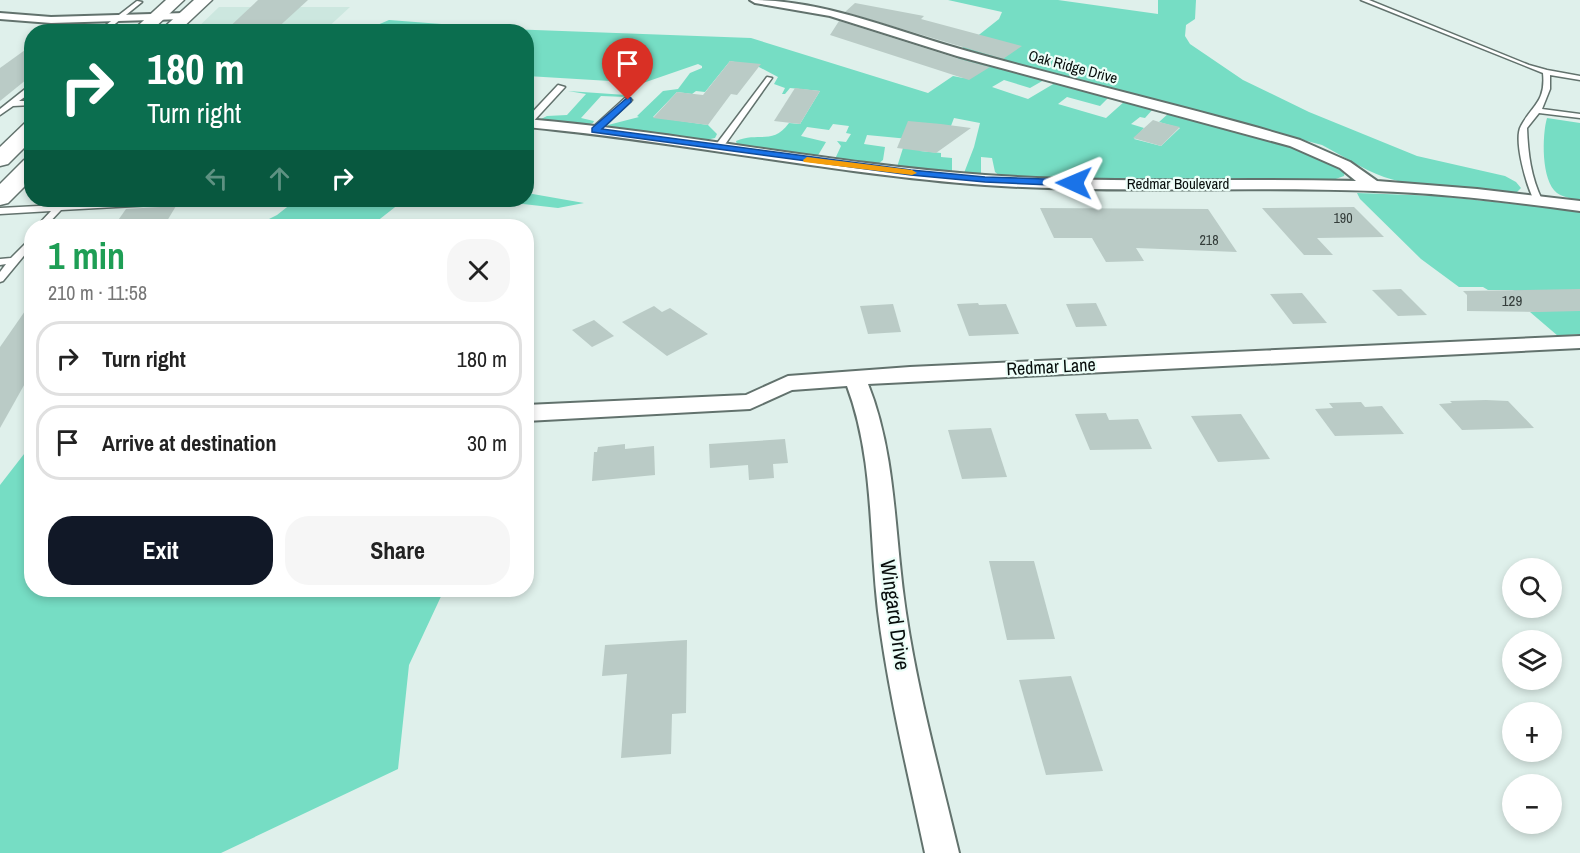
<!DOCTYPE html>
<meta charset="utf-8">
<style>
:root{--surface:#fff;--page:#f6f6f6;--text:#222;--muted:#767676;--line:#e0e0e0;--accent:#111827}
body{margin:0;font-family:"Archivo Narrow",sans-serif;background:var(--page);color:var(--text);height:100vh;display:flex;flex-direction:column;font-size:22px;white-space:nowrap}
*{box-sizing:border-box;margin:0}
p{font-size:20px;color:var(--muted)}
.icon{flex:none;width:33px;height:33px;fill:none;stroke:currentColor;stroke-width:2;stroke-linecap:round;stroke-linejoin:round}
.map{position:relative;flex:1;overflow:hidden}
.side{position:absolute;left:24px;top:219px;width:510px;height:378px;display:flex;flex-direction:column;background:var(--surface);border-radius:24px;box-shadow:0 3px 9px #0003}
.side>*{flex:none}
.guide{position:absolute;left:24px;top:24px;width:510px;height:183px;border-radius:24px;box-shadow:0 3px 9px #0003;background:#0b6e4f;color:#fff;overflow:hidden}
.controls{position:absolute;left:1502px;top:558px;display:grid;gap:12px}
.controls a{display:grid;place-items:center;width:60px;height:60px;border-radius:50%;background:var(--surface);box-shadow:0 3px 9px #0003;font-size:30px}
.pin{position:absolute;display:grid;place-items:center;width:51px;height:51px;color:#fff;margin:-62px -26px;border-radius:50% 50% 50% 0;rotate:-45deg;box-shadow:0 0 6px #0007}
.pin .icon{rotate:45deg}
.me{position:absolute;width:66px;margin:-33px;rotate:271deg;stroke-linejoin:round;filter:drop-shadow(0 0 4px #0008)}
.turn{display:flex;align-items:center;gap:21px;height:126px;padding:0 24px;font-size:27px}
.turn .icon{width:78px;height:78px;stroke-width:2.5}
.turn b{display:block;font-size:42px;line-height:51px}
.lanes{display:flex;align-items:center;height:57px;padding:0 24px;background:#0003;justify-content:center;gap:30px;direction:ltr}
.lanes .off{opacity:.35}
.round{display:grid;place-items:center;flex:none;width:63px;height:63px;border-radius:24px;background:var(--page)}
.summary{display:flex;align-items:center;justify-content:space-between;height:102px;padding:0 24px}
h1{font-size:36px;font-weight:700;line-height:45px;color:#1e9e55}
.primary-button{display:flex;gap:12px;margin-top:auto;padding:12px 24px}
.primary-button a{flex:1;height:69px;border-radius:24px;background:var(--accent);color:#fff;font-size:24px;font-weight:700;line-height:69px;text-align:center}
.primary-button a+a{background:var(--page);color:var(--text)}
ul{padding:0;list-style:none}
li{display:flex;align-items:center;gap:18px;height:75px;margin:0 12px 9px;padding:0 12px;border:3px solid var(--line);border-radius:24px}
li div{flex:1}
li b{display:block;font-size:22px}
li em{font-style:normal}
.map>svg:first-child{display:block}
</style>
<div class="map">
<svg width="1580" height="853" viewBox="0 0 1580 853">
<rect width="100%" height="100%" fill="#dff0eb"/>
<path fill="#cce7df" d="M219,7h131l-26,24 -131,1z"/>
<g fill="#76ddc4">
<path d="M948,0h110l100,14v-14h38l-1,19 -9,6 -1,11 5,8 53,36 66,32 108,44 88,20 11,6 5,6 -4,4 -7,1c-41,-4 -87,-3 -126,-16 -22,-8 -41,-21 -62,-32l-361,-96 38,-30 3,-7z"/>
<path d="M389,20l118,9 244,9 177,55 25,-17 10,2 11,-6 -23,-9 11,-7 82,24 -14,8 -26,-8 -12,7 36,12 27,-16 54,14 -9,9 -33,-9 -9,7 48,14 19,-17 28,8 -8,9 -5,-1 -9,7 13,4 -10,11 27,7 19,-18 -21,-6 10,-9 128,33 22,8 26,17 -1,5 -14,5 -297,-3 -33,-2 -5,-4 -3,-14 -11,-1v17l-17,-1 10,-26 6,-24 -26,-5 -8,21 -26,12 21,2v4l11,1v13l-55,-4 6,-19 6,-9 -42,-4 -3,9 21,3 -2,13 -5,4 -43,-5 6,-13 -4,-5 9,1 5,-8 -5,-1 3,-7 -16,-2 -4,6 -22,-3 -6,9 25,6 -9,15 -80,-12 -1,-4c22,-10 36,5 53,-18l11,1 20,-33 -30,-3 -5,6h-3l3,-6 -11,-4 4,-7 -19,-10 -29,-6 -25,31 -9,-1 -4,3 -15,-2 -24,25 55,8 9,9 -2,4 -13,3 -93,-13 -1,-3 31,-8 -2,-1 26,-25 15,-2 12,-16 12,-5v-2l-4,-2 -55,19 -116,-7 -1,-44h-136l-22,-3z"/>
<path d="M568,91l58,4v2l-25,-1 -20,22 13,3 -1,2 -6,2 -46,-6 6,-3 20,-1 19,-21z"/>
<path d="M1547,118l33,5v78c-7,-2 -17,-4 -23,-8 -16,-12 -15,-58 -10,-75z"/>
<path d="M527,193l57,10 -26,5 -69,-8h37z"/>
<path d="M1357,193l81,3 142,15v123l-22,2 -28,-24 7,-1 -24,-21h-25l-5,-3h-24l-38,-28 -61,-60z"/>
<path d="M296,200h108l-33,26h-116l22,-11z"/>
<path d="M31,445l1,145h412l-35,75 -11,104 -177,84h-221v-368z"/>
</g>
<g fill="#bacbc6">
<path d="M258,0h50l-35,32h-49z"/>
<path d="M855,3l69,13 -3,3 101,27 -19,13 -158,-47z"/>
<path d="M839,21l117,37 34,9 -21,13 -139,-45z"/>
<path d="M32,45v30l-32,26v-33z"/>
<path d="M730,61l31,3 -24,31 -6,-1 -23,31 -55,-7 24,-26 26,3z"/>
<path d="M795,88l25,3 -20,33 -26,-3z"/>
<path d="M1153,120l6,2 21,5 -19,19 -28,-8z"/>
<path d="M908,121l33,3 30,4 -35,25 -39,-5z"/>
<path d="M176,206l-12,20h-50l12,-17z"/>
<path d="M1354,207l30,30 -67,1 16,17h-29l-42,-47z"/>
<path d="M1040,208l168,1 29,43 -101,-4 8,13 -38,1 -14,-24h-38z"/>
<path d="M1401,289l26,26 -29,1 -26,-26z"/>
<path d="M1580,289v22l-41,1 -72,-1v-16l-4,-4z"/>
<path d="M1302,293l25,30 -34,1 -23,-30z"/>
<path d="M32,301v70l-32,57v-81z"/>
<path d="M978,303l1,2 27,-1 13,30 -50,2 -12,-32z"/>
<path d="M1096,303l11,23 -31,1 -10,-23z"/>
<path d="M893,304l8,28 -33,2 -8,-28z"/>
<path d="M654,306l8,6 8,-4 38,26 -41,22 -45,-34z"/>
<path d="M594,320l20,16 -22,11 -20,-17z"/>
<path d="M1486,400l22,1 26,27 -72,2 -23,-26 13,-1 -2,-2z"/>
<path d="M1361,402l4,5 17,-1 22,28 -69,2 -20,-27 18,-1 -4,-5z"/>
<path d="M1106,413l3,7 29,-1 14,30 -62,1 -15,-36z"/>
<path d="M1241,414l29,45 -52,3 -27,-46z"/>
<path d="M991,428l16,49 -45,2 -14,-49z"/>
<path d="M785,439l3,24 -15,1 1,14 -25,2 -1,-15 -38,3 -1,-24z"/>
<path d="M625,444v5l29,-3 1,29 -63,6 2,-29h3l1,-5z"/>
<path d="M989,561h45l21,78 -48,1z"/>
<path d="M687,640l-1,73 -14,1 -1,40 -50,4 6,-84 -25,2 3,-31z"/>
<path d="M1071,676l32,95 -57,4 -27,-95z"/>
</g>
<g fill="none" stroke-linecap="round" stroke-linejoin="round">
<g stroke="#62726d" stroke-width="3">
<g id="lane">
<path d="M1361,0h8l160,65 18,5 33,6v4l-30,-5v14l-8,20 38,5v4l-41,-5 -12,15c1,26 4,49 15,72l-1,2h-6c-8,-14 -22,-62 -14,-76 11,-21 25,-24 22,-53z"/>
<path d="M137,1l5,1 -37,30h-8z"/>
<path d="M767,77l5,1 -51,72h-6v-4z"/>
<path d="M558,85l7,2 -35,38h-4v-6z"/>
<path d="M29,86h3v6l-13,9h13v4l-19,1 -13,9v-6z"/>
<path d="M625,98l7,2 -34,32h-6v-4z"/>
<path d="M153,200h40l-4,3 -128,7 -15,16h-9l14,-15 -51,3v-6z"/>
<path d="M32,237v9l-29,35 -3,1v-10l6,-8 -6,1v-6l11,-1z"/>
</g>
</g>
<g stroke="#62726d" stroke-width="4">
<g id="street">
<path d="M750,0c76,0 144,31 217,51 97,27 195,50 292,77l41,12 50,22 27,19 100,8 103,12v10c-68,-9 -137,-18 -206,-20 -130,-5 -259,3 -389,-6 -153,-11 -305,-44 -459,-58v-8c154,13 305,45 459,56 123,9 247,3 371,6l-16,-13 -50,-22 -333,-90 -127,-40 -75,-13z"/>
<path d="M0,13l51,4 134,-4 6,3 -6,3 -134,4 -51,-4z"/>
<path d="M1580,336v12l-712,36c29,73 26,152 38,229 12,81 34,160 53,240h-34c-17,-80 -37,-161 -47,-242 -9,-76 -4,-153 -31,-225l-55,4 -42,19 -224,12v-16l220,-10 42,-19 122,-9z"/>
</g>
</g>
<g stroke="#62726d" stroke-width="3">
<g id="highway">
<path d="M166,0h18l-34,32h-19z"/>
<path d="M194,0h18l-34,32h-19z"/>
<path d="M32,121v19l-24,24 -8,2v-19l25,-24z"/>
<path d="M32,158v21l-24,24 -8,2v-21l24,-24z"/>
</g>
</g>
<use href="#lane" fill="#fff" fill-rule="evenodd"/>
<use href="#street" fill="#fff" fill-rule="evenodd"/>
<use href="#highway" fill="#fff" fill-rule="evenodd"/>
</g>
<path fill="#1a73e8" stroke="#114b97" stroke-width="1.5" d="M628,97l3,1v4l-29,27 309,41 74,7 89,3 5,3 -5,3 -89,-4 -74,-7 -319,-43v-4z"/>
<path fill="#f59e0b" d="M807,157l105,13 5,3 -5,2 -108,-13 -1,-2z"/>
<g text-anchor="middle" stroke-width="4.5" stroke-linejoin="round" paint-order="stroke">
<g font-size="14" fill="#343d3a">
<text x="1343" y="223">190</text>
<text x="1209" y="245">218</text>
</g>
<g font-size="15" fill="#080e0c" stroke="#ecfef8">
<text transform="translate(1073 67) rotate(15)" y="5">Oak Ridge Drive</text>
<text x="1178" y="189">Redmar Boulevard</text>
</g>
<g font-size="15" fill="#343d3a">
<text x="1512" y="306">129</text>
</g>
<g font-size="18" fill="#080e0c" stroke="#ecfef8">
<text transform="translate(1051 367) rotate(-3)" y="6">Redmar Lane</text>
</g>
<g font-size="21" fill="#080e0c" stroke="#ecfef8">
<text transform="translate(895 615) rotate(82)" y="7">Wingard Drive</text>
</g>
</g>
</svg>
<div class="controls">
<a><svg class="icon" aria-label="search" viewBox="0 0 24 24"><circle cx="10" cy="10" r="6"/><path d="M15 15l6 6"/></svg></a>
<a><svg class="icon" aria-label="layers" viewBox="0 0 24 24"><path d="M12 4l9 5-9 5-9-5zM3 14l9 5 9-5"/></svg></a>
<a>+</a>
<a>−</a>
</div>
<div class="pin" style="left:628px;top:100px;background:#d93025"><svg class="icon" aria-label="arrive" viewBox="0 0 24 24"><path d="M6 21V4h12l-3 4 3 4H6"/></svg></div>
<svg class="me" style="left:1074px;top:183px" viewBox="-20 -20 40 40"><path d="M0-17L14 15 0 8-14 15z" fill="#1a73e8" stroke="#fff" stroke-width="4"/></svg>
<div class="guide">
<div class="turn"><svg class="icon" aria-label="right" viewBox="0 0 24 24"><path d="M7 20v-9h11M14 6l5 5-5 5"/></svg><div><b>180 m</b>Turn right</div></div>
<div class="lanes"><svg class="icon off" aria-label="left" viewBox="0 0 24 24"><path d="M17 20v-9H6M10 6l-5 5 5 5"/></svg><svg class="icon off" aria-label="ahead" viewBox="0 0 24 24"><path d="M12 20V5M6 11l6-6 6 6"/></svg><svg class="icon" aria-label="right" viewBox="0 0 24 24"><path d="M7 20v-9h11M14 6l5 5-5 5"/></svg></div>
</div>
<section class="side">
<div class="summary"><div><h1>1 min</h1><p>210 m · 11:58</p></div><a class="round"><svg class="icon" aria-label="close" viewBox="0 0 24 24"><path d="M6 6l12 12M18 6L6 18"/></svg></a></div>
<ul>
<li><svg class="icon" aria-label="right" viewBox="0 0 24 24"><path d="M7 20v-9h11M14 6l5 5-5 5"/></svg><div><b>Turn right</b></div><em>180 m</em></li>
<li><svg class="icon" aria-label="arrive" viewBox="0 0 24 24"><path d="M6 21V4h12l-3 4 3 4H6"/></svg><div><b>Arrive at destination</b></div><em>30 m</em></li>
</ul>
<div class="primary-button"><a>Exit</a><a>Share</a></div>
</section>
</div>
